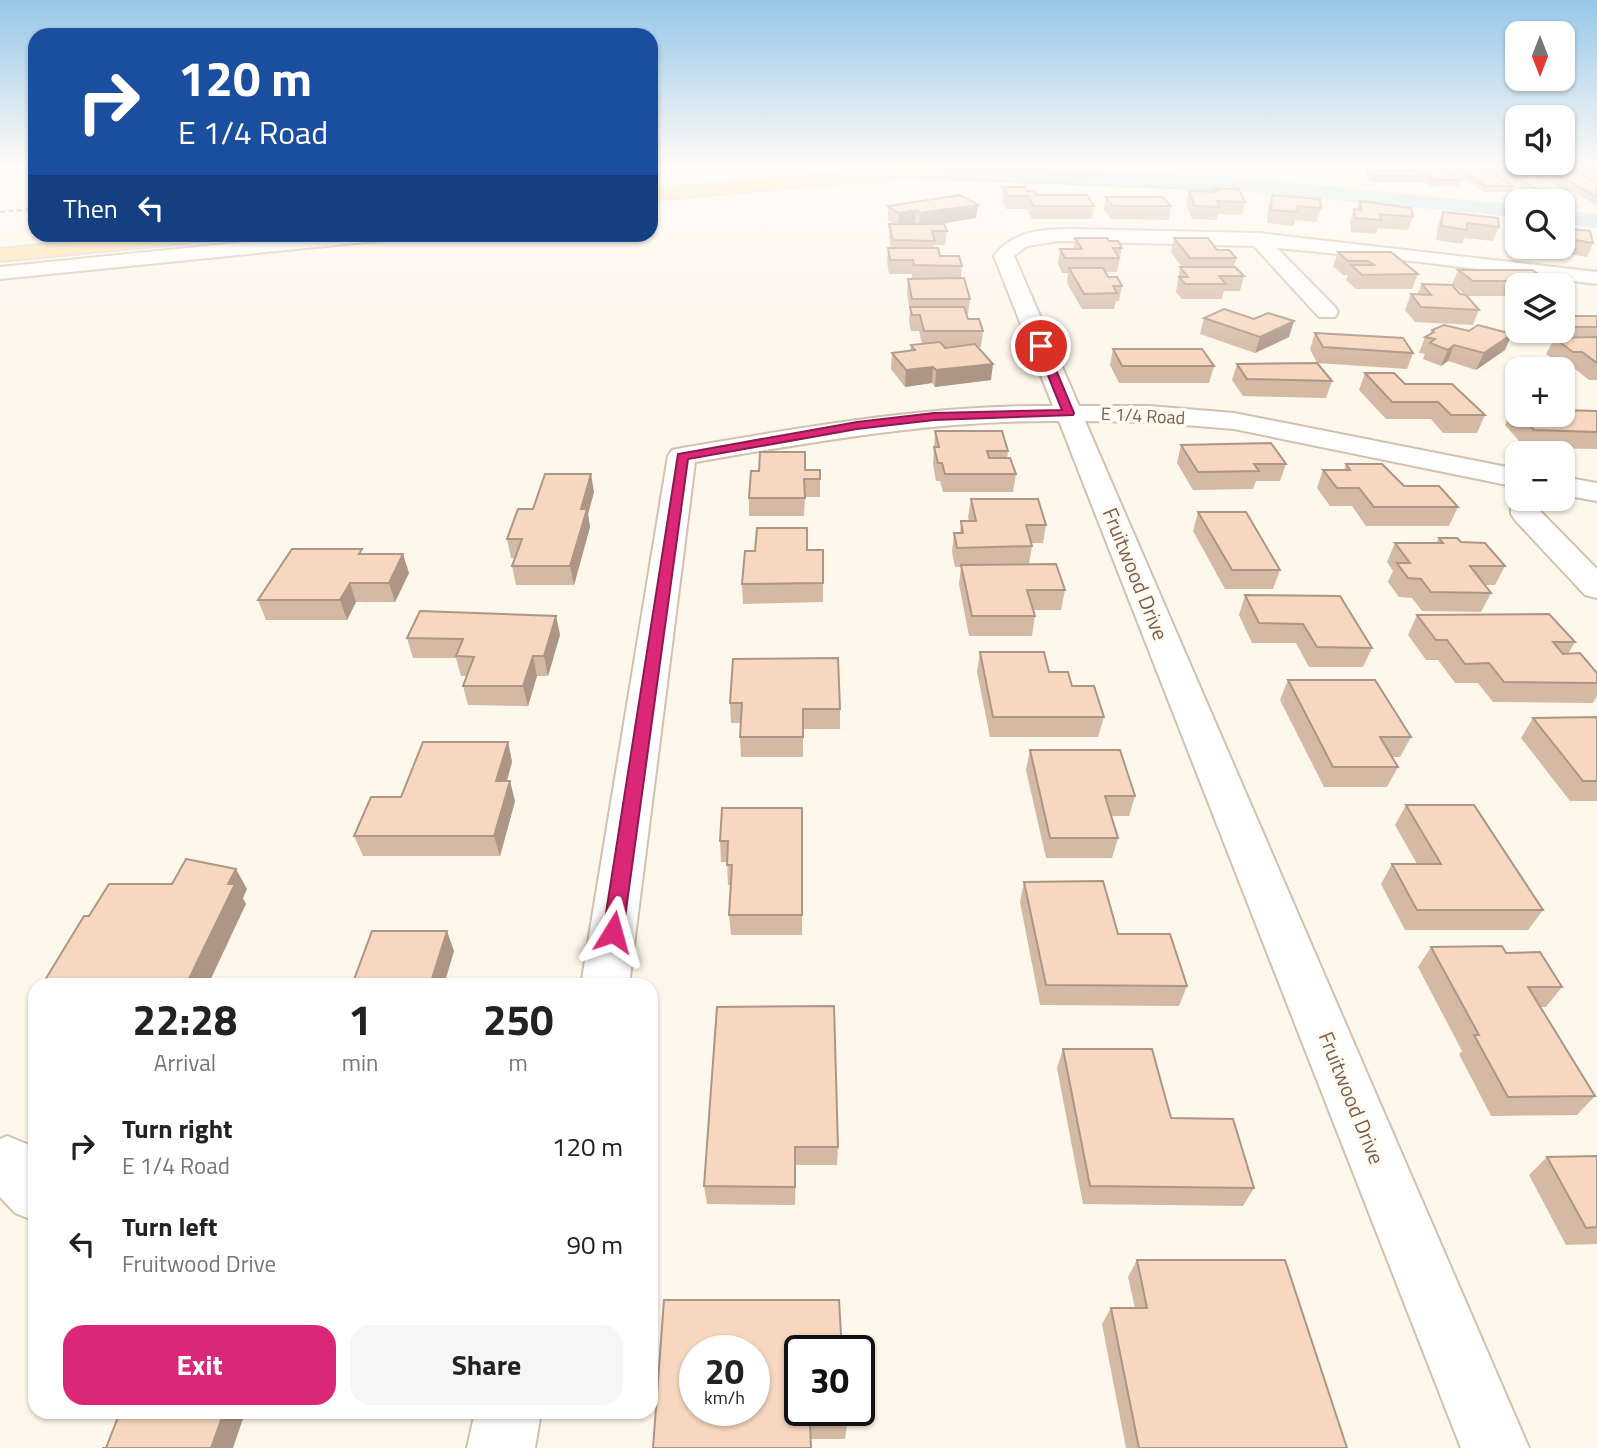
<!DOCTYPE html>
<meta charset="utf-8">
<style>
:root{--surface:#fff;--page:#f6f6f6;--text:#222;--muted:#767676;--accent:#db2777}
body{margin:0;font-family:"Titillium Web",sans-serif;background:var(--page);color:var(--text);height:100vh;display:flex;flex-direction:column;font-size:26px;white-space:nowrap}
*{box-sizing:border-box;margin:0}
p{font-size:23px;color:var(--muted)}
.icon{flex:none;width:38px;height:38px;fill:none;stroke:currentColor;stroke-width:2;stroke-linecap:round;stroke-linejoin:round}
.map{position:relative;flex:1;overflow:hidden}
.panel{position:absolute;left:28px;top:978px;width:630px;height:441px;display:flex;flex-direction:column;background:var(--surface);border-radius:21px;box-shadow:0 2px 5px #0004}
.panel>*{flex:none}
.guide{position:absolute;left:28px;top:28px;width:630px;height:214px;border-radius:21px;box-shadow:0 2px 5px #0004;background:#1a4fa0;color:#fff;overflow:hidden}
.needle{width:46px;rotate:180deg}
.fabs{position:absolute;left:1505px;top:21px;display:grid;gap:14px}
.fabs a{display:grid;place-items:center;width:70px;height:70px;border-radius:14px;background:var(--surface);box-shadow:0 2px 5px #0004;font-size:35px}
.speed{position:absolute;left:679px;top:1335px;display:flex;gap:14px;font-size:35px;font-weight:700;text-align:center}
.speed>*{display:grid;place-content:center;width:91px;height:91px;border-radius:50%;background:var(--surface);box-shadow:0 2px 5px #0004;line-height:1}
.speed small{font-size:18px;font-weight:400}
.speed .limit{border:4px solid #111;border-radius:10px;background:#fff;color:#111}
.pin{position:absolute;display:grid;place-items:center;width:60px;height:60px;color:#fff;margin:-30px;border:4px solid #fff;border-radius:50%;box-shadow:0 2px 7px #0007}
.me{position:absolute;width:77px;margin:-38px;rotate:8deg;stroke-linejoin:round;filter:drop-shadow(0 0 5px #0008)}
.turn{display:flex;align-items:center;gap:24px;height:147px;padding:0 35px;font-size:32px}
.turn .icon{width:91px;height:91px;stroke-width:2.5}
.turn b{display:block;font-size:49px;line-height:60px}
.then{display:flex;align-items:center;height:66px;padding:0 35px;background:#0003;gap:14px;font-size:26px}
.eta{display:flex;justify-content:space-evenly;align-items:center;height:119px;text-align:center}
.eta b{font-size:42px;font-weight:700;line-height:49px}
.action{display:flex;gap:14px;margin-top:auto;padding:14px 35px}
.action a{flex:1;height:80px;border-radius:21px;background:var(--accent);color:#fff;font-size:28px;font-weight:700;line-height:80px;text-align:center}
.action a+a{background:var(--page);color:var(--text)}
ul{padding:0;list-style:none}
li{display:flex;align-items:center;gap:21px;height:98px;padding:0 35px}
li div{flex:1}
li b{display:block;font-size:26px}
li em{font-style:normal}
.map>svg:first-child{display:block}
</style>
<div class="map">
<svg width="1597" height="1448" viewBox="0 0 1597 1448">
<rect width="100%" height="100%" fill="#fef7eb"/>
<path fill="#bce3eb" stroke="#a1d2de" stroke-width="2" d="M691,164h178l360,14 -5,12 -285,-11z"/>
<path fill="#fef7eb" d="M776,164h145l99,4 -117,10 -187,-9z"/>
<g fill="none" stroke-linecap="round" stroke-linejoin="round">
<g fill="#bce3eb" fill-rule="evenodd">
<path d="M1163,173l117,8 237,24v12l-361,-34 -3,-4 3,-4z"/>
<path d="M1563,211l34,3v14l-34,-5z"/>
</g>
<g stroke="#d3c0ae" stroke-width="4">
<g id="minor">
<path d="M1072,229l186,4 339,39v12l-176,-22 -144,-14 58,59 3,5 -3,5h-16l-65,-71 -196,-5 -31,5 -13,10 65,150h70l85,7 283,56v18l-283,-58 -85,-7 -64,-1 444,1027h-68l-402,-1027c-125,-1 -241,20 -364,41l-66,523h-48l87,-529 4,-6 10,-2c124,-21 245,-43 371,-42l-59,-150c18,-25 49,-27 78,-27z"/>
<path d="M324,234h71l-9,6 -386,39v-12z"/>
<path d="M1563,477l34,6v18l-34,-6z"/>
<path d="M1517,492v7h24v13l56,57v29l-12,-3 -70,-75 -4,-6v-15z"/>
<path d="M7,1136l20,8 8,8v69l-20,-8 -15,-16v-58z"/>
<path d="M475,1412h66l-6,36h-68z"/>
</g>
</g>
<g stroke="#ddd5d0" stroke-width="4">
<g id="primary">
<path d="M948,164h59l-8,5 -348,31v-10z"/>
<path d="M152,234h74l-9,6 -217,21v-12z"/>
</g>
</g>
<use href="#minor" fill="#fff" fill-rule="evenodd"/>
<use href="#primary" fill="#ffdfa1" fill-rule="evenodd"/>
<path stroke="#bba5cc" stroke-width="2.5" stroke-dasharray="5 3.5" stroke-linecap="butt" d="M0,212l35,-3"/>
</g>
<g fill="#d4b9a4">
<path d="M1450,164h27l37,22 -3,6h-27l-36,-23z"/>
<path d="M1483,164h37l49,27 -3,7h-28l-55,-33z"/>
<path d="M1524,164h38l35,18v23z"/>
<path d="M1565,164h32v16z"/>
<path d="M1413,166l48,14 -2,7h-27l-7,-5h-53l-7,-5 2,-7h45z"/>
<path d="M1003,187l24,4 9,4 58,11 -2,13h-60l-5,-10h-21l-4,-9z"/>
<path d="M1215,189l30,13 -3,13 -24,-1 -1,6 -25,-1 -6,-14 3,-14 25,1z"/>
<path d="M1272,195l49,13 -4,14 -22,-2 -1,6 -27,-3 1,-15z"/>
<path d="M1106,197l65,9 -2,14 -58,-1 -7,-9z"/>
<path d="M1360,201l53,16 -5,13 -30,-2 -2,6 -25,-2 -1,-10 4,-13h3z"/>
<path d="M888,206l88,12 -35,6 6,7 -2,14h-10l-1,3 6,8 22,10 -1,12 9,21 -2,15h-1l1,5 15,12 -2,16h-4l14,33 -56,7 -3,-4 -27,4 -14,-18 1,-16 18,-2 1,-6 11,-1 -3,-13h-8l-2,-9 1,-11 -3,-17 1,-15h4v-5h-23l-2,-12 1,-14h3l-2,-11v-13h5l-6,-4z"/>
<path d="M1443,212l56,15 -6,14 -29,-3 -2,6 -26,-4 2,-15z"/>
<path d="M1563,225l1,3 29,15 -6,14 -31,-5 -2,-1 -2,4 -29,-4 1,-4h39z"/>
<path d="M1075,238l34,3 13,7 -5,24h-12l3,5 14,9 -3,15h-3l-2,8h-32l-15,-26 1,-10h-6l-4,-9 2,-15h13z"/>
<path d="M1174,238l43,12 19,8 -2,9 10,9 -4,15h-16l-2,8h-40l-6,-7 4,-25h2l-11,-15z"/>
<path d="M1338,252l80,22 -6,15h-56l-10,-9 2,-5h-5l-10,-9z"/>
<path d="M1458,270l91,11 -2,4h-30v11h-50l12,14 -6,15 -58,-3 -10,-12 6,-16 6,1 5,-11 38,10 5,1 -13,-11z"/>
<path d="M1515,301h2v27h-5l-7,-5z"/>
<path d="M1563,309l10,7h24v64h-8l-15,-12h-9l-19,-14 6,-11h-10l-15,-12h36z"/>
<path d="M1204,318l85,19 -34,16 -55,-19z"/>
<path d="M1432,330l73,20 -29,20 -28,-9 -7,5 -18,-7 2,-5 -6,-1 6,-16 5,-3z"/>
<path d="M1315,333l98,20 -6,16 -90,-6 15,18 -6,17 -83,-2 -11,-16 5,-16 80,-1 -7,-14z"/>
<path d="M1113,349l101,17 -5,17h-90l-9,-18z"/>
<path d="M1365,373l40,11 80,31 -8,18h-34l-12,-14h-45l-27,-29z"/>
<path d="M1513,408h4v7h46l34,-4v38l-72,-1 -20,-23z"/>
<path d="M935,431l73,20 -1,7 9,16 -3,18h-70l-3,-11h-4l-3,-17z"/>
<path d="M1181,445l105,19 -6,17h-24l-3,8 -60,1 -16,-27z"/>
<path d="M1346,464l112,43 -9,19h-83l-14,-20h-22l-13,-18 6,-18h21z"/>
<path d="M805,470l15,9v18h-15l-1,19h-55v-18z"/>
<path d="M594,492l-6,22 2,13 -16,58h-58l-4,-19 3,-8h-4l-4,-19 26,-30z"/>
<path d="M971,499l75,26 -3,18h-12l1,3 -3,18 36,26 -4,20h-28l2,6 -3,20h-63l-10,-52 2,-17h-6l-3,-15 2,-19h6l1,-12h8l-1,-4z"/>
<path d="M1198,512l82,58 -7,19h-48l-32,-58z"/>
<path d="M1439,538l22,4 44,24 -10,19h-10l6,8 -10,19 -59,-1 -10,-13 -13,-1 -11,-15 5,-11 -6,-9 8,-19h41z"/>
<path d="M807,550l16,33v19l-80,2 -1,-20z"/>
<path d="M363,554l46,19 -14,29h-39l-9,18h-81l-8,-20z"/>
<path d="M1245,595l127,53 -9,19h-54l-13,-24h-44l-13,-28z"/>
<path d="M1417,615l158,27 -7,12 29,19v23l-4,7 -100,-1 -15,-19h-23l-17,-23h-12l-18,-25z"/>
<path d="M556,616l4,19 -12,41h-11l-9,30 -60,-1 -5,-19 3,-10h-5l-5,-18h-43l-6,-20z"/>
<path d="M980,652l69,20 23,14 32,31 -6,20h-108l-13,-65z"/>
<path d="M733,659l107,50v20h-37v28h-62l-1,-20 1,-14h-10l-1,-20z"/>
<path d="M1288,680l123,57 -11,20h-8l6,10 -11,20h-63l-44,-87z"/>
<path d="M1597,717v84h-27l-49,-63 12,-20z"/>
<path d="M508,742l4,20 -5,19 8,20 -15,55h-137l-9,-20 47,-39z"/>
<path d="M1030,750l105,46 -6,20h-18l7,22 -6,20h-66l-20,-88z"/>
<path d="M1406,805l137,105 -15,20h-123l-24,-46 11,-20h25l-22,-39z"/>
<path d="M802,808v127h-71l-2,-20 2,-30h-3l-1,-23h-6l-1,-21z"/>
<path d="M1024,882l94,52 69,52 -8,20 -139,-1 -20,-103z"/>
<path d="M1431,947l75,6 56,34 -16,20h-6l55,89 -18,19 -86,1 -32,-62 3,-3 -44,-84z"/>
<path d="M717,1007l121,140 -1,18h-41l-1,40 -88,-1 -3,-18z"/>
<path d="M1063,1049l108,69 83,70 -11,18 -160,-2 -26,-136z"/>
<path d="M1597,1156v88l-31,1 -37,-70 18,-18z"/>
<path d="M1137,1260l210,188h-221l-24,-124 9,-16h24l-7,-31z"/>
<path d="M664,1300l183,125 -2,14h-35z"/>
</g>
<g fill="#ad9686">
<path d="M978,205l-2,13 -57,9 1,-14z"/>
<path d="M916,210l-1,14 -17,2 1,-13z"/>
<path d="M1294,321l-5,16 -34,16 5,-16z"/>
<path d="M1512,334l-7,16 -29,20 8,-17z"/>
<path d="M1454,345l-6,16 -7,5 7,-16z"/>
<path d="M993,364l-2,16 -56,7 1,-17z"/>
<path d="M933,367l-1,16 -27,4 1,-17z"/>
<path d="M591,474l3,18 -6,22 2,13 -16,58 -4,-19 11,-57z"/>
<path d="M403,554l6,19 -14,29 -6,-19z"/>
<path d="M350,583l6,19 -9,18 -7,-20z"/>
<path d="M556,616l4,19 -12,41 -4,-20z"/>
<path d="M533,656l4,20 -9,30 -5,-20z"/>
<path d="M508,742l4,20 -11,39 -5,-20z"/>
<path d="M510,781l5,20 -15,55 -6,-20z"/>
<path d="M236,869l11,20 -4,9 3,6 -38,81h-22l42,-101z"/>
<path d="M447,931l7,20 -10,34h-14z"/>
<path d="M224,1412l21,1 -12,35h-22z"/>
</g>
<g fill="#f7d7bf" stroke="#ad9686" stroke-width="2" fill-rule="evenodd">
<path d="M1451,164h26l37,22h-28z"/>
<path d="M1494,164h26l49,27h-28z"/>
<path d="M1537,164h25l35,18v15z"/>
<path d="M1580,164h17v8z"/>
<path d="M1413,166h27l21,14h-27l-6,-4h-54l-7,-6h52z"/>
<path d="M1003,187h22l2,4h7l2,4h51l7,11h-60l-6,-10h-20z"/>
<path d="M1215,189h24l6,13 -28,-1 3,6 -25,-1 -6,-15 28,1z"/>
<path d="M960,195l18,10 -58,8 -4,-3 -17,3 -11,-7z"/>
<path d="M1272,195l48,4 1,9 -24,-2 1,6 -27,-2z"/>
<path d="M1106,197h57l8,9h-58z"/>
<path d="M1360,201l51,7 2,9 -33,-3 1,6 -26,-2 -1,-9 7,1z"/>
<path d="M1443,212l55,6 1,9 -32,-4v7l-26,-4z"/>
<path d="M889,224h55l3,7h-15l3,10 -42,-1z"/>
<path d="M1563,225l1,3 26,3 3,12 -30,-5z"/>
<path d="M1075,238h32l2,3h9l4,7h-9l6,10h-54l-5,-9h22z"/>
<path d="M1174,238h34l9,12h12l7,8h-46z"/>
<path d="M888,248h50l2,8h19l3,10 -48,-1 -1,-5h-23z"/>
<path d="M1338,252h53l27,22 -56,1 -11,-10h23l-6,-4h-20z"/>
<path d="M1180,267h55l9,9h-25l7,8h-41l-6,-7h9z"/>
<path d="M1069,268h34l5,9h9l5,9h-9l4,7 -33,1z"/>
<path d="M1458,270h74l17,11h-76z"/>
<path d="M964,278l6,21h-58l-4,-20z"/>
<path d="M1422,284l30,1 8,9 6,1 13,15 -58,-3 -10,-13 20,1z"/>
<path d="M910,307h54l4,12h11l4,12h-59l-4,-16h-8z"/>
<path d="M1224,309l30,10 14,-6 26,8 -34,16 -56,-19z"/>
<path d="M1563,309l10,7h24v11h-34z"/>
<path d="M1444,325l25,6 9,-6 34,9 -28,19 -30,-8 -6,5 -18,-7 5,-4 -10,-2 9,-5 -2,-2z"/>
<path d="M1315,333l88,5 10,15 -90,-6z"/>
<path d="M1597,337v26l-15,-11h-9l-19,-14z"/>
<path d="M940,342l5,6 30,-4 18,20 -57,6 -3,-3 -27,3 -14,-17 23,-3 -4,-5z"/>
<path d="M1113,349h89l12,17h-92z"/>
<path d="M1317,363l15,18 -85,-2 -10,-15z"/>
<path d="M1365,373h29l11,11h47l33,31h-34l-13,-13h-46z"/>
<path d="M1563,410l34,1v21l-63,-2 -15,-15h44z"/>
<path d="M935,431h67l6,20h-21l2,7h21l6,16h-71l-3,-11h-4l-4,-16h5z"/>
<path d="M1271,443l15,21h-32l5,7 -61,1 -17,-27z"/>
<path d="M760,452h45v18h15v9h-16l1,19h-56l2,-27h8z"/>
<path d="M1346,464h36l22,22h35l19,21h-84l-15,-19h-22l-14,-18h27z"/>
<path d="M545,474h46l-10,35h6l-17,57h-58l10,-27h-15l11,-30h15z"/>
<path d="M971,499h67l8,26h-20l6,21 -75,2 -3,-15h9l-2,-12h15z"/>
<path d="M1198,512h48l34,58h-48z"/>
<path d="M757,528h50v22h16v33l-81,1 3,-33h10z"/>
<path d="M1439,538h18l4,4 24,1 20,23h-35l21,27 -60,-1 -10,-13 -13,-1 -11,-15h13l-15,-20h48z"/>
<path d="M292,549h70l-3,5h44l-14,29h-39l-10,17h-82z"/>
<path d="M1056,564l9,26h-38l8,26h-63l-11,-51z"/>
<path d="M1245,595l95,1 32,52 -55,-1 -14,-23 -44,-1z"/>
<path d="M420,611l136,5 -12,40h-11l-10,30h-60l11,-29 -18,-1 7,-17 -56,-1z"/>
<path d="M1549,614l26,28h-22l10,12 17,-1 17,20v10l-93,-1 -15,-19 -24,1 -18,-24h-11l-19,-25z"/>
<path d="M980,652h64l5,20h19l4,14h22l10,31h-111z"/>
<path d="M838,658l2,51h-37v28h-63l2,-34h-12l3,-44z"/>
<path d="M1288,680h87l36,57h-31l18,30h-65z"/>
<path d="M1597,717v64h-14l-50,-63z"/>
<path d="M423,742h85l-12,39h14l-16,55h-140l17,-39h30z"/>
<path d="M1030,750h90l15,46h-30l13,42h-68z"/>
<path d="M1406,805h68l69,105h-126l-25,-46h49z"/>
<path d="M722,808h80v107h-73l3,-50h-5l1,-24h-8z"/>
<path d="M186,859l50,10 -8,15h7l-49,101h-144l42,-69h5l20,-32h63z"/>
<path d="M1103,881l15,53h52l17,52 -141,-1 -22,-103z"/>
<path d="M372,931h75l-17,54h-78z"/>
<path d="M1502,946l4,7 34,-1 22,35h-34l67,109 -87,1 -34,-62h5l-48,-88z"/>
<path d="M834,1006l4,141h-43v40l-91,-1 13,-179z"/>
<path d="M1063,1049h89l19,69 62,1 21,69 -164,-2z"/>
<path d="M1597,1156v71l-11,1 -39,-71z"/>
<path d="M1137,1260h148l62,188h-208l-28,-140h36z"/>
<path d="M664,1300h175l3,51h-42v59h46l1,15h-37l1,23h-158zM695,1351h59v59h-59z"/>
<path d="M120,1412h104l-13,36h-109h4z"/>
</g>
<linearGradient id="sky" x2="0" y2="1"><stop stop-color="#96c7e9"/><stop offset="0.45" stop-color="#fffbf6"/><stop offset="1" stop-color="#fffbf6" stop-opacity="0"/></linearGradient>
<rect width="1597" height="366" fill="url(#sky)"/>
<path fill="#db2777" stroke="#8e194d" stroke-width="2" d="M1041,343l5,3 28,67 -1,2 -139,5 -77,9 -169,30 -65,473 -3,6 -7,2 -7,-2 -3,-6 75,-478 179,-32 77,-9 128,-3 -26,-64z"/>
<g text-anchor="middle" stroke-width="7" stroke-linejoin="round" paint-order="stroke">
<g font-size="18" fill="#7d5e4a" stroke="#fffbf3">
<text transform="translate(1143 416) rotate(3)" y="6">E 1/4 Road</text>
</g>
<g font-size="21" fill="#7d5e4a" stroke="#fffbf3">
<text transform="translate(1135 574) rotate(68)" y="7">Fruitwood Drive</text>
<text transform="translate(1351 1098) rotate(68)" y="7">Fruitwood Drive</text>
</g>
</g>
</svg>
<div class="fabs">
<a><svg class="needle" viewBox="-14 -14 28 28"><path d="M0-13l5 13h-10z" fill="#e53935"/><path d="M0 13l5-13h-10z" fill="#767676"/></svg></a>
<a><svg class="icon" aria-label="sound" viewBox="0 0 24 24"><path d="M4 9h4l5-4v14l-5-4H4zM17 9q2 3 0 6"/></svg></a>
<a><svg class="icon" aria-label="search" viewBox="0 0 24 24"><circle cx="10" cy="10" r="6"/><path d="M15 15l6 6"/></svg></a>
<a><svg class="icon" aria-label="layers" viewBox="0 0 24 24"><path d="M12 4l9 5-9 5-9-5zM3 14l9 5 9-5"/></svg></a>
<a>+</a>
<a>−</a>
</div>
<div class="speed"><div>20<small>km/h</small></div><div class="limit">30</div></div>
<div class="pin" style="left:1041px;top:346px;background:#d93025"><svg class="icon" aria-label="arrive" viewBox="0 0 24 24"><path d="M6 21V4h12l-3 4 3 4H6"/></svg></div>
<svg class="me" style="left:613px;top:932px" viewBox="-20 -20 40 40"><path d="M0-17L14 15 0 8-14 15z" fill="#db2777" stroke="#fff" stroke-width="4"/></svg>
<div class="guide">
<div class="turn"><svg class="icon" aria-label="right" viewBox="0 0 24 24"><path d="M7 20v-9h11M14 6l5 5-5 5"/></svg><div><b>120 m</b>E 1/4 Road</div></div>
<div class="then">Then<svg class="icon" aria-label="left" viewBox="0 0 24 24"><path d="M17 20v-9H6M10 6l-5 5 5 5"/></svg></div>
</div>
<section class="panel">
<div class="eta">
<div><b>22:28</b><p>Arrival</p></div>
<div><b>1</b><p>min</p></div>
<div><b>250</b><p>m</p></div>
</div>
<ul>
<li><svg class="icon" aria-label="right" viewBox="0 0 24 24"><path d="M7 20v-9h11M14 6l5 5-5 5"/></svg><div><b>Turn right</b><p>E 1/4 Road</p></div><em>120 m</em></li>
<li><svg class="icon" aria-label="left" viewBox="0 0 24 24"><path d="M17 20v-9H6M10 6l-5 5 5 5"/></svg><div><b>Turn left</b><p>Fruitwood Drive</p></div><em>90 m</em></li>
</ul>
<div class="action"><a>Exit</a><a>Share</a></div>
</section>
</div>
